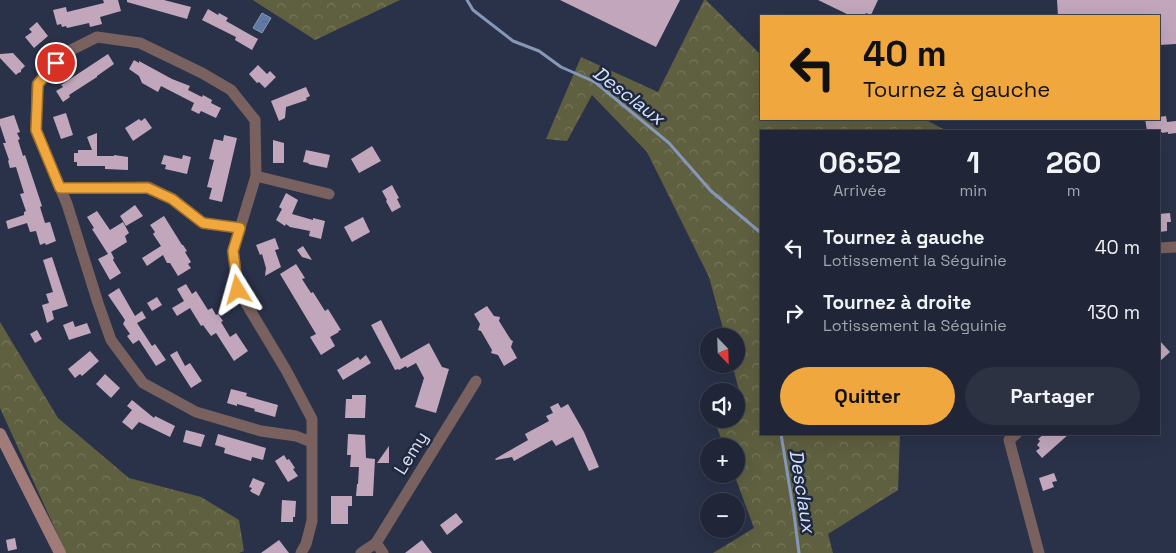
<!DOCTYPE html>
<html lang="fr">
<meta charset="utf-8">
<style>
:root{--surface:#202637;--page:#2d3242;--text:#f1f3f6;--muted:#a2a5ad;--line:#3d4352;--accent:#efa73e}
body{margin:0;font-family:"Space Grotesk",sans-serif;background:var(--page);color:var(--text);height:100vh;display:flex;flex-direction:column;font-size:19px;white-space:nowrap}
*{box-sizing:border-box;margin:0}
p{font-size:16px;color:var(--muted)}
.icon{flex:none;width:28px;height:28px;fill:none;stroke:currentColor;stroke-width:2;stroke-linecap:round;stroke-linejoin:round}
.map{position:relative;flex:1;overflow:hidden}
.drawer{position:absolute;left:760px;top:130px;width:400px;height:305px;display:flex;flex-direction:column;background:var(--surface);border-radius:0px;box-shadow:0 5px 20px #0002,0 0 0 1px var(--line)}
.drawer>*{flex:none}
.top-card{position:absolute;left:760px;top:15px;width:400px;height:105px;border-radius:0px;box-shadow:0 5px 20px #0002,0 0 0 1px var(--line);background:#efa73e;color:#111;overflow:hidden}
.needle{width:32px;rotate:157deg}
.buttons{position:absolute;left:700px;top:328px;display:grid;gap:10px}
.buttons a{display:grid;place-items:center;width:45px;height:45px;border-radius:50%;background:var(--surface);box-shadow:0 5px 20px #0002,0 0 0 1px var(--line);font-size:25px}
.pin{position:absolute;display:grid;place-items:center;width:42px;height:42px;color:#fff;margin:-21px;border:2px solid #fff;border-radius:50%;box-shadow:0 1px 5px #0007}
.me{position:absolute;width:55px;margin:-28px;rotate:352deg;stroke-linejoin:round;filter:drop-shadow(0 0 4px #0008)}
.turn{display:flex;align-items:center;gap:18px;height:105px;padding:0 20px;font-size:22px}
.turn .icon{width:65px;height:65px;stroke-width:2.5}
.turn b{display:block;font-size:35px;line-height:42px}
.eta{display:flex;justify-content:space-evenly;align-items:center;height:85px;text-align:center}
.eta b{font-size:30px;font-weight:800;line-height:35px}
.action{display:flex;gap:10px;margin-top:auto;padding:10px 20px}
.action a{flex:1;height:58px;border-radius:30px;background:var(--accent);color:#111;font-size:20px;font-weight:800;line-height:58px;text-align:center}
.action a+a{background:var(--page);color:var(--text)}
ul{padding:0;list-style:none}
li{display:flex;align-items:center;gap:15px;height:65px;padding:0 20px}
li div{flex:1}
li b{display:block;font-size:19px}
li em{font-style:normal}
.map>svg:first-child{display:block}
</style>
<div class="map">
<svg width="1176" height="553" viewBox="0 0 1176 553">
<defs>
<pattern id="forest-crowns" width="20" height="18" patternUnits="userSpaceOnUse" patternTransform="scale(1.25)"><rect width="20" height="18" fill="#5f6040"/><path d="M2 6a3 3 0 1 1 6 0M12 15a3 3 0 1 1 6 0" fill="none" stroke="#75765c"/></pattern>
<pattern id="water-ripples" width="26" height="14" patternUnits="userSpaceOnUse" patternTransform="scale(1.25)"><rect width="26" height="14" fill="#617aa3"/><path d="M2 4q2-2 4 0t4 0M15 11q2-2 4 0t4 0" fill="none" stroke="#54647e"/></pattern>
</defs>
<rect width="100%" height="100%" fill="#2a3249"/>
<g fill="url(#forest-crowns)">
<path d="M253,0h147l-85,40z"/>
<path d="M704,0h2l55,55v64h68l1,1 2,-1h92l23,12h-186v303h139l-2,56 -70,44 5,19h-120l41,-25 -20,-54h2v-28h-12l-9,-24 7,-3h14v-7l8,-3 -12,-45h4v-28h-11l-16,-59 -62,-125 -55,-57 -25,46 -21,-2 35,-82 77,35z"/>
<path d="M0,322l58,96 71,60 72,19 38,23 5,31 -5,2h-173l-66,-145z"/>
</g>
<path fill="url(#water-ripples)" stroke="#8598ba" d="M262,13l9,5 -9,15 -9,-5z"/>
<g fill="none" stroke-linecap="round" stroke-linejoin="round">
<g stroke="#8598ba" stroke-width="3">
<path d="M467,0l6,10 40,31 26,10 22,16 34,15 74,61 42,48 50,42"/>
<path d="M781,434l13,80 5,39"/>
</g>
</g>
<g fill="#c2a7bc">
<path d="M103,0h15l3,11 -21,6 2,7 -12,3 -1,-4 -22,5 -1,-2 -4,1 -1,-3 -4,1 -4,-15 13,-3 1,5 37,-9z"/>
<path d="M127,0h37l27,7 -4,12 -60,-17z"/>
<path d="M560,0h120l-24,47z"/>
<path d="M818,0h60l-7,15 -5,-2 -2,3h-13z"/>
<path d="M1057,0h119v44l-17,1v-29h-101z"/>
<path d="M208,9l10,6 1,-2 9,5 -2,3 32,18 -6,11 -17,-10 1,-3 -34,-17z"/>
<path d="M37,22l11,14 -14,12 -9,-11 7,-5 -3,-3z"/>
<path d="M13,53l12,13 -4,4v2l-3,1 -2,2 -16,-17v-4z"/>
<path d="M108,54l6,10 -17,12v1l-28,18 1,2 -7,5 -7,-11 7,-4 -2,-2z"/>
<path d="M134,60l5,3v-2l33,18 18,7 -2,4 14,7 1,-2 9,5 -1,3 10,5 -5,10 -15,-7 -2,3 -8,-4 3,-7 -33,-17 -3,6 -16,-9 -3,-7 -10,-7z"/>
<path d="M258,65l9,9 3,-3 6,6 -11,11 -6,-6 -2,1 -8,-9z"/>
<path d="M306,87l4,9 -4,2 1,2 -21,7 -1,11 -6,3 -8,-20z"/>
<path d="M66,113l7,22 -12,4 -8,-22z"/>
<path d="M14,115l6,17 -3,1 3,6 -2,1 5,16 2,-1 17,51 -2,1 5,16 5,-1 6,19 -10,4 -1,-2 -5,2 -4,-14 -6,1 -3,-9 -19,6 -2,-8 18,-6v-3l2,-1 -6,-17 4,-1 -8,-26 -6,1 -2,-7 1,-1 -6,-17h3l-6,-18v-6z"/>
<path d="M1166,116l1,6 9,-1v12l-8,1v-2l-6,1v-1h-3v-1h-12l-2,-12h14v-2z"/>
<path d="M145,118l7,10 -19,13 -8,-13 14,-9 2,2z"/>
<path d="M97,133v23h17v-1l14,2v13l-23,-1v-3h-28v-4h-3v-9h4v-3h14l-5,-13z"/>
<path d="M224,135l13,3 -15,64 -13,-3 3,-11 -5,-1 7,-27 -5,-1 5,-20 9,2z"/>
<path d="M273,140l11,3v20h-11z"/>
<path d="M372,146l9,15 -22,12 -8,-14z"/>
<path d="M306,150l24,5 -3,13 -19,-4 1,-1 -6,-1z"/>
<path d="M164,155l18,4 1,-4 8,2 -4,17 -22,-5 1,-4 -5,-1z"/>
<path d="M392,185l7,13 -2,1 4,8 -9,5 -5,-9 -1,-2 1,-1 -5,-9z"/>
<path d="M286,193l12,7 -6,14 21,6v-2l12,3 -4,18 -12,-3 1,-5 -20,-4 -4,-3 -1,2 -9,-6 6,-11 -3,-2z"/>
<path d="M135,205l8,11 -17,10 -6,-10z"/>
<path d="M97,211l13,19 13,-8 6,11 -4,3 2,6 -16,10 3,6 -1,2 8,13 -11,7 -12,-21 10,-5 -16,-25 2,-1 -7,-11z"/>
<path d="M1170,213l1,9h-4v9l-8,1v-18z"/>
<path d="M164,216l18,29h1l4,6 -2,1 6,10 -3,2 3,4 -13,8 -8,-13h-3l-4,-8 -16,11 -5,-8 19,-12 -8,-12 2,-2 -5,-7z"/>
<path d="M363,217l7,15 -18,10 -8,-15z"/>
<path d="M275,238l4,11 -4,1 6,17 -16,9 1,-8 -4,-14 -2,1 -4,-10z"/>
<path d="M303,246l9,14 -10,-3 -5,-7z"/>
<path d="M52,257l16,49 -16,5 2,8 -7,4 -5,-18 7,-2 -3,-9 7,-2 -10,-32z"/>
<path d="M296,264l9,14 -3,1 9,14 2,-1 12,19 3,-2 13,21 -3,1 1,1 -9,5 5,9 -14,9 -11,-18 6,-3 -36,-60z"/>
<path d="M186,284l6,10 4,-3 12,19 4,-2 4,7 2,-1 5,7 -2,1 9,15 6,-4 12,18 -14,10 -18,-28 -5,3 -8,-11 -2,1 -11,-18 -13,8 -5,-8 12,-7 -7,-12z"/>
<path d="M119,288l16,28 7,-5 4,7 -9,5 15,23 3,-2 11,16 -10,6 -17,-26 -6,4 -6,-8 3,-2 -7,-10 2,-4 -17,-25z"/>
<path d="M157,297l5,8 -10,6 -5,-8z"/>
<path d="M487,306l7,10 6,1 -1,4 12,19 2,1 -2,6 6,11 -13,8 -6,-11 -7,-2 1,-3 -11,-19 -3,-1 2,-6 -6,-10z"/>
<path d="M381,320l20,39 28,-16 13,24 7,2 -13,44 -21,-6 9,-29 -8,-15 -9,5 -1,-2 -7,4 -1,-1 -3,1 -24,-45z"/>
<path d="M73,321l2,6 12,-4 4,10 -22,7 -6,-15z"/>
<path d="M37,330l5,9 -7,4 -5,-9z"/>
<path d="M1159,340l11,12 -11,10z"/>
<path d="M90,351l9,10 -17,15 -2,-2 -5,4 -7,-9z"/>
<path d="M177,351l8,15 5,-3 12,18 -11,7 -21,-33z"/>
<path d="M366,355l5,8 -28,17 -6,-10 21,-13 2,3z"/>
<path d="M105,374l15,14 -9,10 -15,-14z"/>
<path d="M231,389l16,4 -1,3 32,9 -3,12 -21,-6 1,-2 -18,-5v2l-10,-3z"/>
<path d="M352,395h14l-1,23h-20l1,-19h6z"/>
<path d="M132,400l22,18 1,-2 20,10 -5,11 -31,-15 -7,8 -10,-8 10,-12 -5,-4z"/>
<path d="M558,403l3,5 7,-4 16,28 15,35 -10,4 -16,-34 -17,9 -4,-6 -38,21 -2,-4 -16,3 -1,-1 33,-19 -3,-6 24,-13 -3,-5 7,-3 -3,-6z"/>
<path d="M186,430l19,5 -4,12 -18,-5z"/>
<path d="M218,434l48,14 -3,12 -11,-3 -1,4 -27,-8 1,-5 -10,-3z"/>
<path d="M348,434l17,1 1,23 9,1 -2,37h-17l1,-12h1l1,-17h-9l1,-12h-4z"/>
<path d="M1044,434h25l-27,24 -6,-7 4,-3 -3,-3 3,-4 -2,-2z"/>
<path d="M389,446v17h-12z"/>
<path d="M284,455l3,5 2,-1 6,9 -2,1 5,7 -10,6 -13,-21z"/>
<path d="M1054,473l3,8 -5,1 2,5 -11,4 -4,-13z"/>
<path d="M253,478l12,5 -6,13 -6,-3 -3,-2 2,-3 -3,-1z"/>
<path d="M331,496h21v10h-4v18h-17z"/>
<path d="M282,500l14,1 -1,16h-2v5h-12z"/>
<path d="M456,513l7,9 -16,13 -7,-10z"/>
<path d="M15,538l2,11 -9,2 -2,-11z"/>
<path d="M279,540l10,13h-28z"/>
<path d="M422,540l10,13h-27z"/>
</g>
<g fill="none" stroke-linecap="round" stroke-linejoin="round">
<g stroke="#79615f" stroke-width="11">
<path d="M256,176l73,18"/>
<path d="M60,188l88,-1 25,12 30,24 37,5"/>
<path d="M1159,248l17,-1"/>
<path d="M1016,434l-7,6 30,113"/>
<path d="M376,543l100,-162"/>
<path d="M301,553l5,-9 6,-23v-102l-26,-49 -48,-80 -5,-39 23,-75 -1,-56 -24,-30 -29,-17 -62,-30 -43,-6 -32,16 -28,31 -1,47 31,73 31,99 13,37 32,43 53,29 65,19 35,5 15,6"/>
<path d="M361,553l15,-10 7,10"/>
</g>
<path stroke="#a07b77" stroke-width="12" d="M0,434l60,119"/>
</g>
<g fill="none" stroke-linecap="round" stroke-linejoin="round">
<g stroke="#9b6d28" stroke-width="12">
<path id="route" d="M56,63l-18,21 -2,46 24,58h88l24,11 31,24 37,5 -7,23 5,39"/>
</g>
<use href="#route" stroke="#efa73e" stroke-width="9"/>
</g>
<g text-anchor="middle" stroke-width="5" stroke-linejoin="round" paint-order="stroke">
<g font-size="18" fill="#d9dfee" stroke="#20283f">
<text transform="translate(411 453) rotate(-58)" y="6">Lemy</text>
</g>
<g font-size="19" font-style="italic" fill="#d4e4fe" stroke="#20283f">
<text transform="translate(629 95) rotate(37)" y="7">Desclaux</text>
<text transform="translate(803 491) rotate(81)" y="7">Desclaux</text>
</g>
</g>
</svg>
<div class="buttons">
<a><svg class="needle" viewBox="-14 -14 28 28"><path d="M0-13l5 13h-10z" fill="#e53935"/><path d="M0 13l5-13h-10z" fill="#a2a5ad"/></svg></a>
<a><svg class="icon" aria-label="sound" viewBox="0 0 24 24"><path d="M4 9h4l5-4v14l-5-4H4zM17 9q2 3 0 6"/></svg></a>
<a>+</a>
<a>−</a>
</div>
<div class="pin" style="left:56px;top:63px;background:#d93025"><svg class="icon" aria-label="arrive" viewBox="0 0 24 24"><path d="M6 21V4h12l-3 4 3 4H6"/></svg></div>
<svg class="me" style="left:238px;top:290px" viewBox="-20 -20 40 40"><path d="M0-17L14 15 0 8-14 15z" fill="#efa73e" stroke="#fff" stroke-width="4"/></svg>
<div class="top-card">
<div class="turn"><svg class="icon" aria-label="left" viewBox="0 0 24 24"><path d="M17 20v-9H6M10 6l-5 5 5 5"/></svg><div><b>40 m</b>Tournez à gauche</div></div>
</div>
<section class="drawer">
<div class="eta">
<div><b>06:52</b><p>Arrivée</p></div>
<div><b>1</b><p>min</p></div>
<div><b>260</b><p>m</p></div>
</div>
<ul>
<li><svg class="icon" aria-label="left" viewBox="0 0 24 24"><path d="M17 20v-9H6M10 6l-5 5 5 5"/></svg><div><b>Tournez à gauche</b><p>Lotissement la Séguinie</p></div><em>40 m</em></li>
<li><svg class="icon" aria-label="right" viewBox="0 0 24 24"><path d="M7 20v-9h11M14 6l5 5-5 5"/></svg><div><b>Tournez à droite</b><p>Lotissement la Séguinie</p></div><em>130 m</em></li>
</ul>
<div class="action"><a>Quitter</a><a>Partager</a></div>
</section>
</div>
